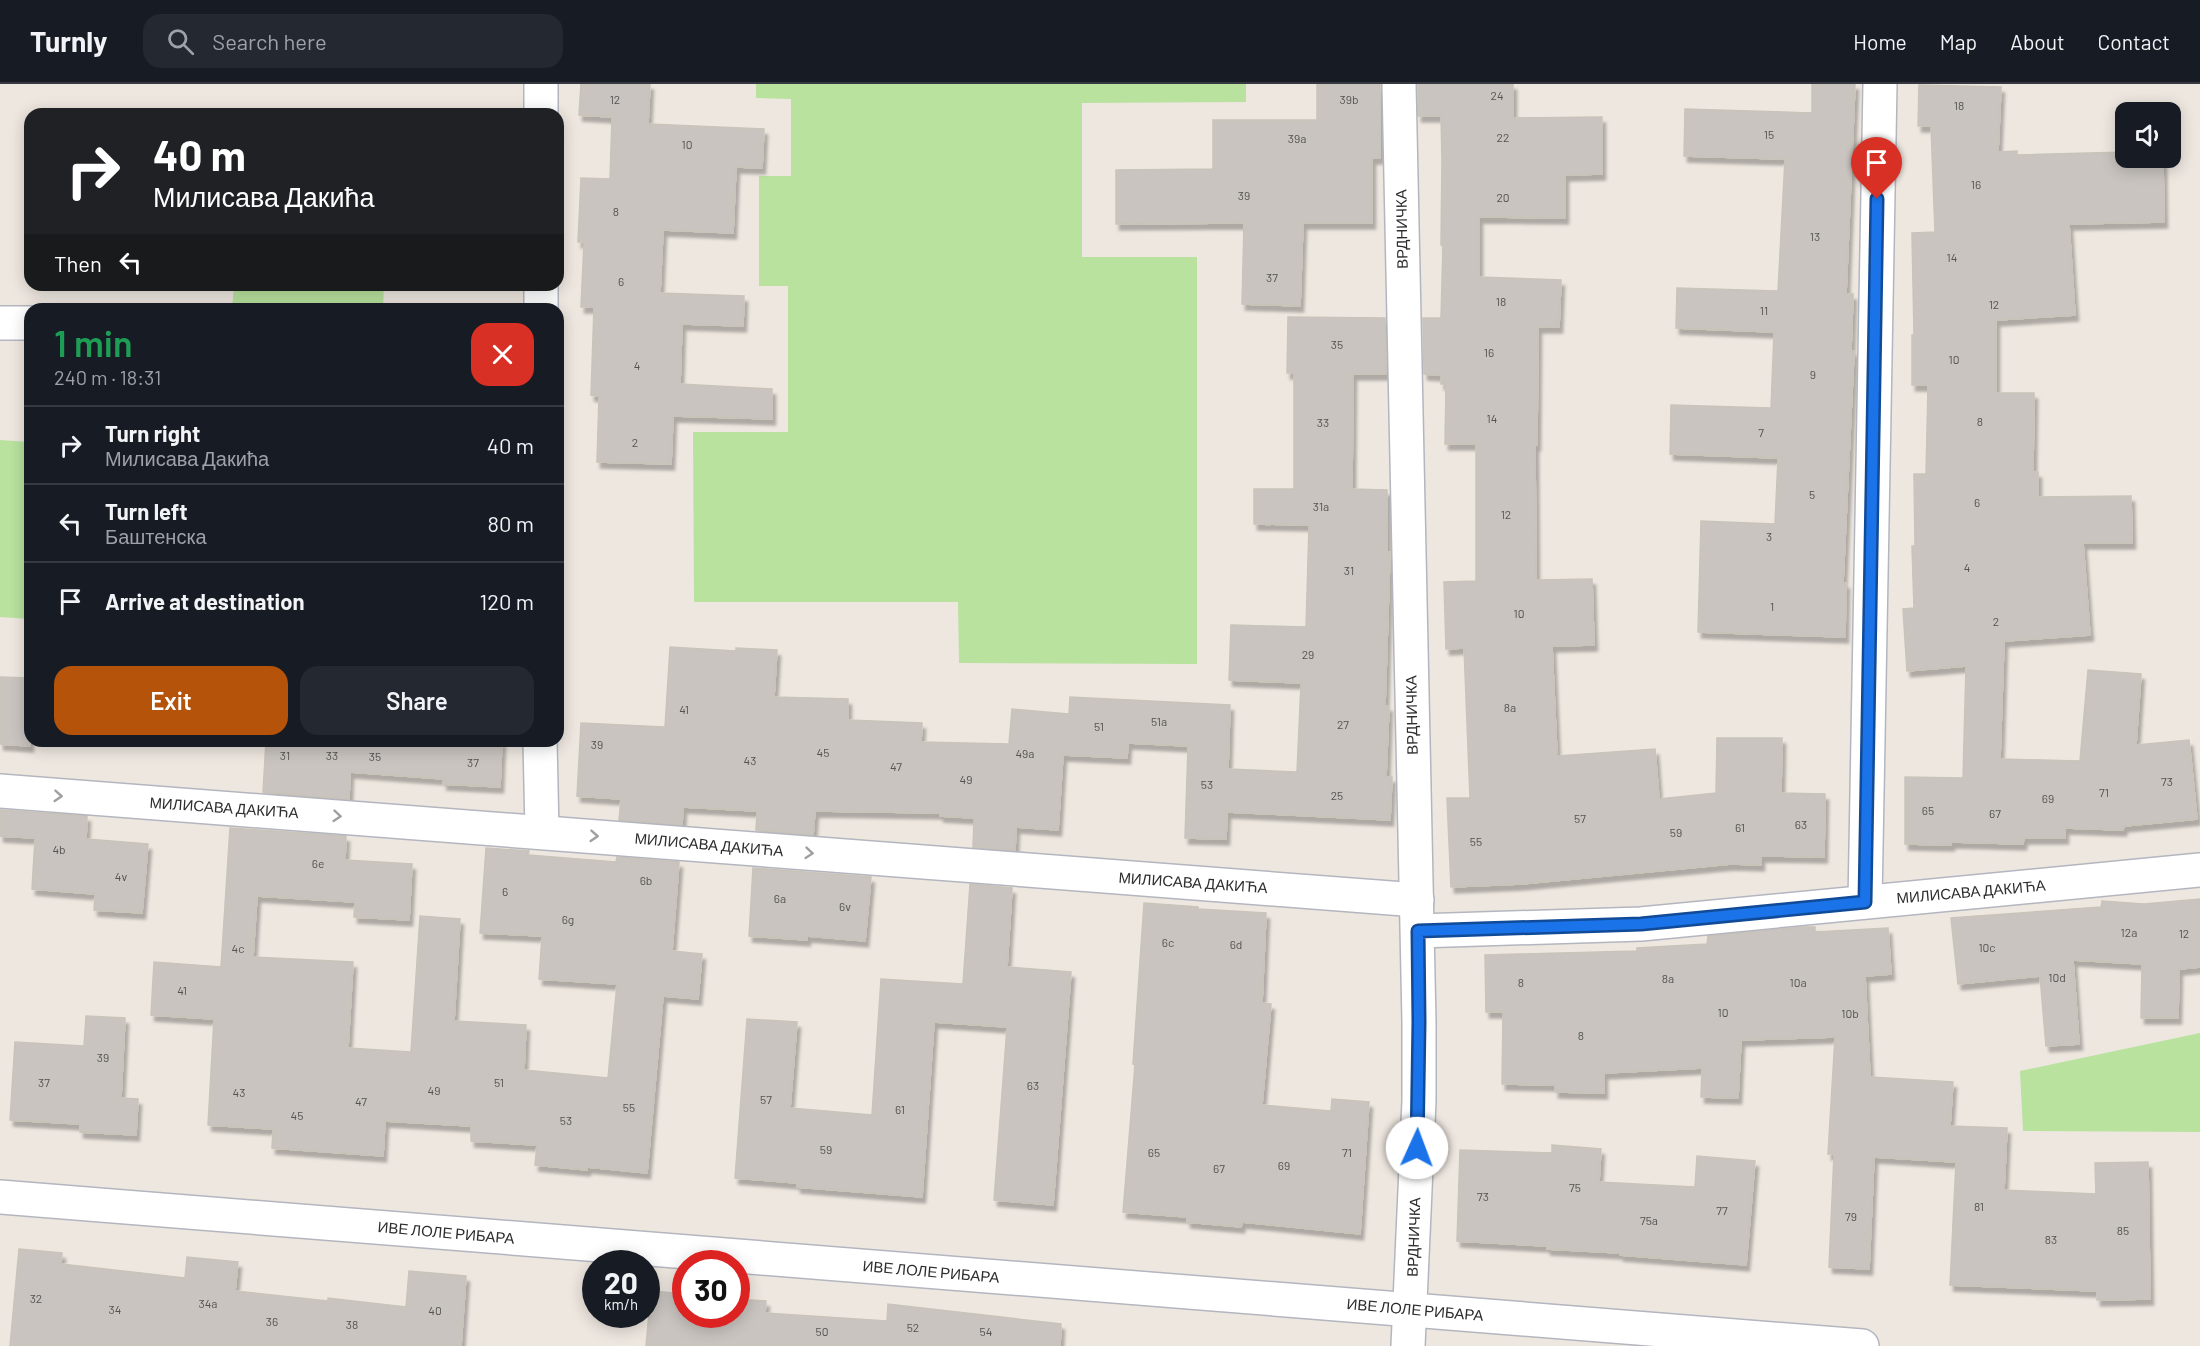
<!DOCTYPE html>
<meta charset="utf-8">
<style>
:root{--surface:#171b24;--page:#242831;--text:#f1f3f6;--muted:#9ea1a6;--line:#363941;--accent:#b45309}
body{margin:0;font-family:Barlow,sans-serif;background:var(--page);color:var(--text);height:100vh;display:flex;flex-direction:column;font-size:22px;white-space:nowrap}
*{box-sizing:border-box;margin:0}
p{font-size:20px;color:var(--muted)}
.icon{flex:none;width:33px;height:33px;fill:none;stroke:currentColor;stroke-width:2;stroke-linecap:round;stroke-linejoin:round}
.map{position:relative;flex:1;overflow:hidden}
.side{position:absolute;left:24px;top:219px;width:540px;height:444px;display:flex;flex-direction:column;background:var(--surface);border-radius:18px;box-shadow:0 3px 15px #0003}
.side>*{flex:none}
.banner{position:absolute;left:24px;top:24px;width:540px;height:183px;border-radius:18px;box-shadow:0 3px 15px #0003;background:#202124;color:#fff;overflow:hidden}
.fabs{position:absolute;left:2115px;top:18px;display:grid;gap:12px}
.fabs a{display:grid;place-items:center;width:66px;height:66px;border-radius:12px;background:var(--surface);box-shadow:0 3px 15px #0003;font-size:30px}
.speed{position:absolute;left:582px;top:1166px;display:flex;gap:12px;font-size:30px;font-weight:700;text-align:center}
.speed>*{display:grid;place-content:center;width:78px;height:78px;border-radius:50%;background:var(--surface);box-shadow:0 3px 15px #0003;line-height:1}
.speed small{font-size:15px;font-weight:400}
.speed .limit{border:9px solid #d22;background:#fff;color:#111}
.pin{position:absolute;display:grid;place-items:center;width:51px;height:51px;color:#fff;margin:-62px -26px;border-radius:50% 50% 50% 0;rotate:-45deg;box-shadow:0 0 6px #0007}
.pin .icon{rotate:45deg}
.me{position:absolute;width:66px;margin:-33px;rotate:2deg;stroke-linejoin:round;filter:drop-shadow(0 0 4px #0008)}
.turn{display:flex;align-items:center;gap:21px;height:126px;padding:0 30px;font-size:27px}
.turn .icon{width:78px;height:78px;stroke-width:2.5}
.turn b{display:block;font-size:42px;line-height:51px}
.then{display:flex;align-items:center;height:57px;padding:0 30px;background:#0003;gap:12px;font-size:22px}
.round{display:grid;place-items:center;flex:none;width:63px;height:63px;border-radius:18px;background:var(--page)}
.headline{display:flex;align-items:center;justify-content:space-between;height:102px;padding:0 30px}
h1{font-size:36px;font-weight:600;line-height:45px;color:#1e9e55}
.cta{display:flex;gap:12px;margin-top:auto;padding:12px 30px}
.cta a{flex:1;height:69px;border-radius:18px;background:var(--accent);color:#fff;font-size:24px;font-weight:600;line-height:69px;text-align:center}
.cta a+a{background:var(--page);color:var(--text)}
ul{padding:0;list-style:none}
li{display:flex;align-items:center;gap:18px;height:78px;padding:0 30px;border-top:2px solid var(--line)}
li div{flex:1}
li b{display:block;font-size:22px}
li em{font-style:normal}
header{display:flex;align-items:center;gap:36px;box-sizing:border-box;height:84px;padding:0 30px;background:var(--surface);border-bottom:2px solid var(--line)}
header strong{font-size:28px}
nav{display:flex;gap:33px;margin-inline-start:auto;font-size:21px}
.search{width:420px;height:54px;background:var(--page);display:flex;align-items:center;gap:15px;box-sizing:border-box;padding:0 21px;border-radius:18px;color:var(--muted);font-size:22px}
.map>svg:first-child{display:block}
</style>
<header>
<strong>Turnly</strong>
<div class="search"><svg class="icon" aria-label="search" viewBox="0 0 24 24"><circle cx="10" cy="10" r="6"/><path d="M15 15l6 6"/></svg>Search here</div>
<nav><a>Home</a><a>Map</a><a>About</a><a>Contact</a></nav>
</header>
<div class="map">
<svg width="2200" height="1262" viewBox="0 0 2200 1262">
<defs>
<filter id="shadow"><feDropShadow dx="3.5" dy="6" stdDeviation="1.5" flood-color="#0004"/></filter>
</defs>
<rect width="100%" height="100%" fill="#eee7e0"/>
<g fill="#b8e29e">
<path d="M756,0h490v18l-164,1v154h115v407l-238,-1 -1,-61h-264l-1,-170h95v-146h-29v-110h32v-77l-35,-1z"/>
<path d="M234,201h150l-1,24h-151z"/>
<path d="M0,356l30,2v177l-30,-2z"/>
<path d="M2200,949v99l-177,-1 -3,-60z"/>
</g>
<g fill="#c9c4bf" stroke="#c9c3b9" stroke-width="1.5" filter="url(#shadow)">
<path d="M581,0h69l-2,40 116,5 -2,39 -26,-1 -3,66 -70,-3 -3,63 84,3 -1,30 -61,-2 -2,60 92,5v30l-99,-3 -2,48 -74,-2 2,-66 -8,-1 3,-88h-13l3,-65h-6l3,-64 29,1 2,-62 -33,-2z"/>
<path d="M1317,0h63v74h-8v65h-69l-3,83 -58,-2 2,-81 -128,1v-54l97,-1v-49h104z"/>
<path d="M1418,0h95v34l89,-1v57l-37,1v43l-86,-1v60l82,3 -2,47h-21l-1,118h-2l1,135 56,-1 2,66 -42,1 5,110 98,-7 4,50 57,-6 1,-55h65l-1,55 44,1 -1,63 -63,-1v9l-30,-1 -210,20 -70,3 -4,-89h23l-6,-150 -18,1 -2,-67 32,-1v-137h-31l1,-60h-5v-9l-17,-1 -1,-56h18l2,-73h-2l1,-86 -1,-43h-23z"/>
<path d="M1812,0h43l-9,210h7l-2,57h3l-11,232h3l-1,54 -147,-5 3,-111 74,3 3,-66 -108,-4 1,-49 100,3 3,-76 -98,-4 1,-40 101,3 7,-132 -101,-3 1,-47 127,4z"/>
<path d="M1919,1l82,2 -3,65 19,-1v4l109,-3v6h37l1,64 -95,2 6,91 -79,5v73h38l-1,79h5v25l93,-1 1,47h-49l7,92 -86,6 -4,118 80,2 8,-91 53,4 -5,71 53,-5 8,79 -73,7 -1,4 -58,-2v10h-41l-1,6 -72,-2v3l-46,-1v-67l58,1 3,-112 -59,5 -4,-62 11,-1 -2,-62h3l-1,-72h12l2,-89h-16v-50h2l-2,-102 23,-1 -4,-106h-13z"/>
<path d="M1288,233l97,1 1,56h-33l-1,115 35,1v62h3l-5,154h4l-3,71h6l-2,43 -163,-8 -1,27 -41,-1 3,-92 -60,-3 -1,15 -64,-3 -5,75 -42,-3 -1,23 -42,-3 1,-29 -34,-2v-3l-125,-2 -2,24 -57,-5 1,-19 -74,-4 -1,18 -63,-5 2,-21 -44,-3 4,-73 84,4 5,-80 66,4v-3l41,2 -3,47 74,2v21l74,3 -1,19 88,2 3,-35 57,5 1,-17 160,8 -2,64 69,3 4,-89 -72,-3 2,-55 75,2 3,-102 -55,-1v-35h40v-116h-7z"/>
<path d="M0,593l30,1v68l-30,-2z"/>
<path d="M266,657h236l-2,46 -57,-3 1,-5 -94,-7 -1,27 -86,-7z"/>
<path d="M0,726l87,6 -1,23 62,5 -6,69 -48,-3 1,-16 -63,-5 3,-51 -35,-2z"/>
<path d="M230,744l116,8 -1,24 67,4 -3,56 -55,-3 1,-15 -98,-6 -4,61 100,5 -5,86 63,4 9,-136 40,3 -6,102 72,4 -2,45 84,8 9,-94 -78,-5 3,-43 -62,-3 6,-85 43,3 -1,4 88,7 1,-5 62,5 -7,89 30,3 -4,45 -35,-3 -16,177 -60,-6v3l-52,-5 2,-20 -66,-4v-15l-86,-5 -2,35 -111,-8 1,-19 -65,-4 6,-106 -63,-4 3,-53 67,5z"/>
<path d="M753,784l118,9 -6,64 -58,-5v4l-58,-4z"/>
<path d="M970,800l42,4 -5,79 64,5 -18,233 -59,-5 13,-173 -73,-5 -12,175 -125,-10v-4l-62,-5 12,-159 50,3 -7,86 82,7 9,-136 82,5z"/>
<path d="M2200,815v68l-21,2 -1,49h-37l1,-54 -69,-4 6,84 -33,2 -6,-70 -82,8 -7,-66 150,-11 1,-6 42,3z"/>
<path d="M1144,819l54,4v2l68,4 -4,90 9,1 -9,101 69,6 1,-12 37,3 -9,132 -118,-12 -1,5 -54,-5v-5l-64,-5 12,-147 -2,-1z"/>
<path d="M1803,843h12v5l73,-4 3,46 -26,2 5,101 83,5 -3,44 57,2 -3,62 92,4 -1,-31 53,-1 2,137 -53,1v-9l-147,-6 6,-123 -82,-5 -5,112 -40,-2 5,-113h-6l7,-117 -94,3 -3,58 -37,-1 1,-29 -98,5v20l-49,-1v-7l-53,-1 1,-72h-17l-1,-57 152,-4v-3l70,-4 1,-8z"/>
<path d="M86,932l39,2 -4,80 17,1 -2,36 -56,-3v-8l-70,-4 5,-78 69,4z"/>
<path d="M1552,1061l49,4 -2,33 96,5 2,-31 58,5 -9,104 -126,-10v-2l-73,-4v-3l-90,-5 3,-91 92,3z"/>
<path d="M19,1165l43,4 -1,11 124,14 2,-21 51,5 -3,29 93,10v-3l78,9 3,-36 57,5 -5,70h-451z"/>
<path d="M651,1207l35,3v20h50v-15l30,2 -1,12 122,8 1,-17 173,20 -1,22h-414z"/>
</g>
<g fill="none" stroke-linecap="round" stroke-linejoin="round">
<g stroke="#b3b6bf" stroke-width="36">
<g id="minor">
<path d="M1399,0l20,938v79l-11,245"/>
<path d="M541,30v-30"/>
<path d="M541,225v-24"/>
<path d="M0,239h30"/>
<path d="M540,657l2,91"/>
<path d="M0,707l1417,109"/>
<path d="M1865,818l15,-818"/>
<path d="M1418,847l223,-7 559,-54"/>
<path d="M0,1113l1862,149"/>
</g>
</g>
<use href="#minor" stroke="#fff" stroke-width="33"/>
</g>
<defs><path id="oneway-chevron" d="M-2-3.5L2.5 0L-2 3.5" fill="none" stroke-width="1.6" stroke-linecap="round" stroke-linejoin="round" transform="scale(1.5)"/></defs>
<g stroke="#a0a0a0">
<use href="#oneway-chevron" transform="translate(58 712) rotate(4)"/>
<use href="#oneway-chevron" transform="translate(337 732) rotate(5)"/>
<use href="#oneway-chevron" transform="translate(594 752) rotate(4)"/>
<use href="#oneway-chevron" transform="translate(809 769) rotate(5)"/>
</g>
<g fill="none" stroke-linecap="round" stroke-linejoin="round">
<g stroke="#114b97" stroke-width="15">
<path id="route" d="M1417,1064l2,-126 -1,-91 223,-7 224,-22 12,-703"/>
</g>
<use href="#route" stroke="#1a73e8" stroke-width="10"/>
</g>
<g text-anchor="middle" stroke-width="5" stroke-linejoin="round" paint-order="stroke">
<g font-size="12" fill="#545352">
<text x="1497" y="16">24</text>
<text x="615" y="20">12</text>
<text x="1349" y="20">39b</text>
<text x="1959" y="26">18</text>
<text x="1769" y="55">15</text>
<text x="1503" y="58">22</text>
<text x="1297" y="59">39a</text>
<text x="687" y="65">10</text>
<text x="1976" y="105">16</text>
<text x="1244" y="116">39</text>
<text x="1503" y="118">20</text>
<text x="616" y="132">8</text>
<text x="1815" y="157">13</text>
<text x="1952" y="178">14</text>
<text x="1272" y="198">37</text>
<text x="621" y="202">6</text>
<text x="1501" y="222">18</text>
<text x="1994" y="225">12</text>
<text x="1764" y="231">11</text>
<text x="1337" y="265">35</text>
<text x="1489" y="273">16</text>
<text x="1954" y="280">10</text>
<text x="637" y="286">4</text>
<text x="1813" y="295">9</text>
<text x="1492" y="339">14</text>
<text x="1980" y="342">8</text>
<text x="1323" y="343">33</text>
<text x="1761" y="353">7</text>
<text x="635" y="363">2</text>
<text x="1812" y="415">5</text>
<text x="1977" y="423">6</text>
<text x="1321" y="427">31a</text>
<text x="1506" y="435">12</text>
<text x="1769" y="457">3</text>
<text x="1967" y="488">4</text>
<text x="1349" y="491">31</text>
<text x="1772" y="527">1</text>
<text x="1519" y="534">10</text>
<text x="1996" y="542">2</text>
<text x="1308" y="575">29</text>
<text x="1510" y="628">8a</text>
<text x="684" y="630">41</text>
<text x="1159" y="642">51a</text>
<text x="1343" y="645">27</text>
<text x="1099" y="647">51</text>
<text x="597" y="665">39</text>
<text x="823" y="673">45</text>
<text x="1025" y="674">49a</text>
<text x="285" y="676">31</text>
<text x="332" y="676">33</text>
<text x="375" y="677">35</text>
<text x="750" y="681">43</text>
<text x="473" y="683">37</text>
<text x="896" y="687">47</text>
<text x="966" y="700">49</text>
<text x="2167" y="702">73</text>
<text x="1207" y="705">53</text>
<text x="2104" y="713">71</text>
<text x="1337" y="716">25</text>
<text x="2048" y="719">69</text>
<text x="1928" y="731">65</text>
<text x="1995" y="734">67</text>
<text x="1580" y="739">57</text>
<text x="1801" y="745">63</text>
<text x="1740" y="748">61</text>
<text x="1676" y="753">59</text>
<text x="1476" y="762">55</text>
<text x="59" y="770">4b</text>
<text x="318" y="784">6e</text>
<text x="121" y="797">4v</text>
<text x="646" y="801">6b</text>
<text x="505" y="812">6</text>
<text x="780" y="819">6a</text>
<text x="845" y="827">6v</text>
<text x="568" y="840">6g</text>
<text x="2129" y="853">12a</text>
<text x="2184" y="854">12</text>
<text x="1168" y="863">6c</text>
<text x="1236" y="865">6d</text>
<text x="1987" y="868">10c</text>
<text x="238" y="869">4c</text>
<text x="2057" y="898">10d</text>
<text x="1668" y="899">8a</text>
<text x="1521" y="903">8</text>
<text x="1798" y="903">10a</text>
<text x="182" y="911">41</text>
<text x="1723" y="933">10</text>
<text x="1850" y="934">10b</text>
<text x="1581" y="956">8</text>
<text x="103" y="978">39</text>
<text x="44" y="1003">37</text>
<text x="499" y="1003">51</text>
<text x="1033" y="1006">63</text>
<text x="434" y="1011">49</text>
<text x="239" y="1013">43</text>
<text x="766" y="1020">57</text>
<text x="361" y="1022">47</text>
<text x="629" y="1028">55</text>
<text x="900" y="1030">61</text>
<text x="297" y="1036">45</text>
<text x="566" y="1041">53</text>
<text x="826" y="1070">59</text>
<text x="1154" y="1073">65</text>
<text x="1347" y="1073">71</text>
<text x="1284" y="1086">69</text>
<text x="1219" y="1089">67</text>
<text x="1575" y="1108">75</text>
<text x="1483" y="1117">73</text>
<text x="1979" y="1127">81</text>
<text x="1722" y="1131">77</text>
<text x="1851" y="1137">79</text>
<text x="1649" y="1141">75a</text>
<text x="2123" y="1151">85</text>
<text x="2051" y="1160">83</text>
<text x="36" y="1219">32</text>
<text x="208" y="1224">34a</text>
<text x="115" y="1230">34</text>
<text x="435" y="1231">40</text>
<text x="272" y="1242">36</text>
<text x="352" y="1245">38</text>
<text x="913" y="1248">52</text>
<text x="822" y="1252">50</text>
<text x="986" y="1252">54</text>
</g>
<g font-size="15" fill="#2d2d2d" stroke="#fff">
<text transform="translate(1402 145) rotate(-91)" y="5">ВРДНИЧКА</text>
<text transform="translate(1412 631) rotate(-91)" y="5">ВРДНИЧКА</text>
<text transform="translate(224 724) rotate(4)" y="5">МИЛИСАВА ДАКИЋА</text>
<text transform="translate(709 761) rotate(5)" y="5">МИЛИСАВА ДАКИЋА</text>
<text transform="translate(1193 799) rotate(4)" y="5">МИЛИСАВА ДАКИЋА</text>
<text transform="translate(1971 808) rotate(-5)" y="5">МИЛИСАВА ДАКИЋА</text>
<text transform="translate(446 1149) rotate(5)" y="5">ИВЕ ЛОЛЕ РИБАРА</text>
<text transform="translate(1414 1153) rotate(-88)" y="5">ВРДНИЧКА</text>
<text transform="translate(931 1188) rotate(5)" y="5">ИВЕ ЛОЛЕ РИБАРА</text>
<text transform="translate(1415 1226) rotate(5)" y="5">ИВЕ ЛОЛЕ РИБАРА</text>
</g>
</g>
</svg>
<div class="fabs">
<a><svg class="icon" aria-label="sound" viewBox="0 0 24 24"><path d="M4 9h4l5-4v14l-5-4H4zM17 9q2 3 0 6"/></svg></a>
</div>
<div class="speed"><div>20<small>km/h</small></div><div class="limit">30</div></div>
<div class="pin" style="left:1877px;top:115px;background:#d93025"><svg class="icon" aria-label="arrive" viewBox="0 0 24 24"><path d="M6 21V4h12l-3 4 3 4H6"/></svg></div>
<svg class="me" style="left:1417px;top:1064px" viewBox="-20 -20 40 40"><circle r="19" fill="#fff"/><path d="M0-13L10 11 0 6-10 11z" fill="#1a73e8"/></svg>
<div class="banner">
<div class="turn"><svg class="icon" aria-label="right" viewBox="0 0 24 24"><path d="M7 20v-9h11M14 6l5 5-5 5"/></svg><div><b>40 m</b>Милисава Дакића</div></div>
<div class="then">Then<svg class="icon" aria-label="left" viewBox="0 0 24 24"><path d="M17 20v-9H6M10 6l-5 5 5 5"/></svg></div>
</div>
<section class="side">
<div class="headline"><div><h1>1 min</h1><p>240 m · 18:31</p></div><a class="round" style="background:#d93025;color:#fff"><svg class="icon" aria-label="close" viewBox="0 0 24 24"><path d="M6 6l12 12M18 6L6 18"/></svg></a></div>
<ul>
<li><svg class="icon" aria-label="right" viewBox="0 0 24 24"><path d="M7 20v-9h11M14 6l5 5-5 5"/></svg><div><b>Turn right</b><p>Милисава Дакића</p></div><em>40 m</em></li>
<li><svg class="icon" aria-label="left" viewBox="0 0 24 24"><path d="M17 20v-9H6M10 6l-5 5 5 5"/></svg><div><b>Turn left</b><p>Баштенска</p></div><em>80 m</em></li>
<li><svg class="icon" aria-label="arrive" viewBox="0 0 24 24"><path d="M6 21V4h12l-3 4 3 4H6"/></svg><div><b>Arrive at destination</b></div><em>120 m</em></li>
</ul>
<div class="cta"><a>Exit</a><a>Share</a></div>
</section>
</div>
